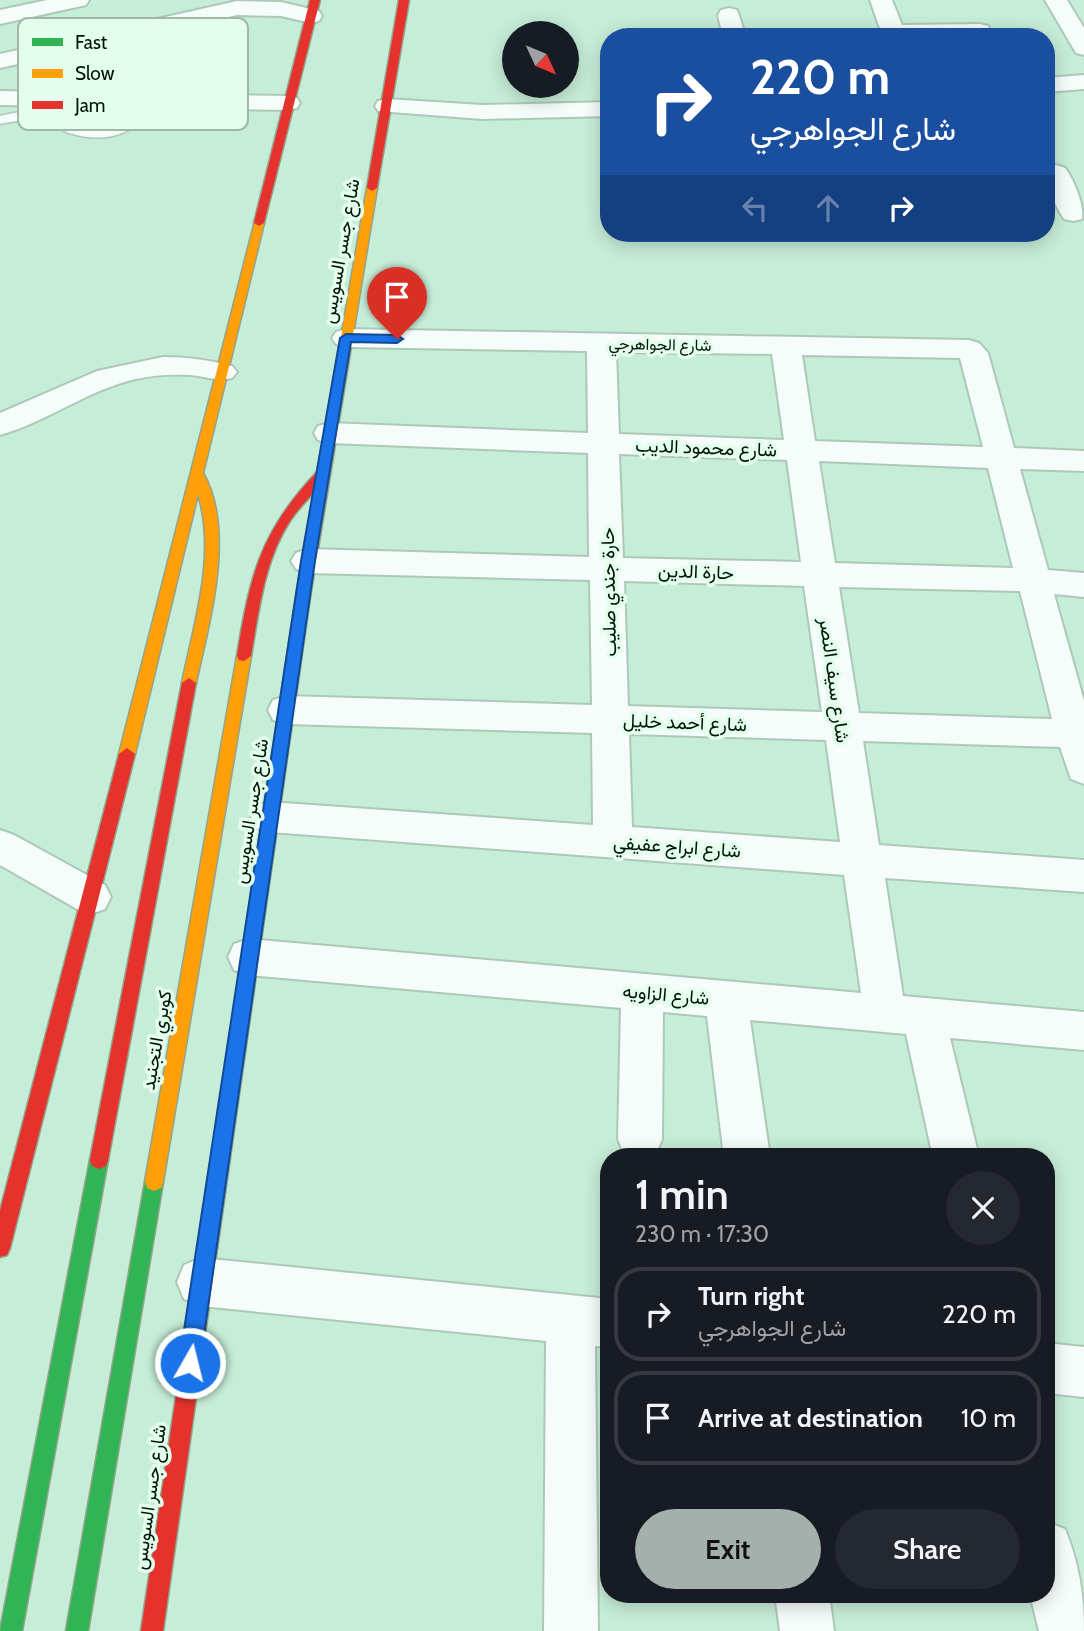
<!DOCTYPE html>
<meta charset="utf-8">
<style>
:root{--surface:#171b24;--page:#242831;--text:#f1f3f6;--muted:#9ea1a6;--line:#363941;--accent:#a4b0ab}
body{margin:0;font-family:Cabin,Vazirmatn,sans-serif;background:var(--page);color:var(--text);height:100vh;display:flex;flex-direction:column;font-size:26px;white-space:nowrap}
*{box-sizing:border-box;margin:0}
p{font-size:23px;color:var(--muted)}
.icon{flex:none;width:38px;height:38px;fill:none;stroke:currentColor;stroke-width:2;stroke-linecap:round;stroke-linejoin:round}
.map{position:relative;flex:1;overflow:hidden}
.details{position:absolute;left:600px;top:1148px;width:455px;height:455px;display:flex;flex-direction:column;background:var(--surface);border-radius:28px;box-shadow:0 4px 18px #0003}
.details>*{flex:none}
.guide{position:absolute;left:600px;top:28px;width:455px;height:214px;border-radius:28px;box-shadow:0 4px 18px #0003;background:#1a4fa0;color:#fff;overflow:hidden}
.needle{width:46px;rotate:134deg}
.buttons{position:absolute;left:502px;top:21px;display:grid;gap:14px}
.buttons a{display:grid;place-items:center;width:77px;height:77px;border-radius:50%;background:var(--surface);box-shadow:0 4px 18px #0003;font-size:35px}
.pin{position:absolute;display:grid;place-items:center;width:60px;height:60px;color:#fff;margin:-72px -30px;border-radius:50% 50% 50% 0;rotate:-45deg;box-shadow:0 0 7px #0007}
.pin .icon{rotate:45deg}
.me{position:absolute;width:77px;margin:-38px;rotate:8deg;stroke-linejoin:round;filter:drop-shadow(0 0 5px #0008)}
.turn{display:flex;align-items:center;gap:24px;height:147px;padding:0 35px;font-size:32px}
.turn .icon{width:91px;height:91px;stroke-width:2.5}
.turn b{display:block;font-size:49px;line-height:60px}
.lanes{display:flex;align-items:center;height:66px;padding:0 35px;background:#0003;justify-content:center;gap:35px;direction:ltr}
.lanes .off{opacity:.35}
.round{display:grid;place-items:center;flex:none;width:74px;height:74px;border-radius:37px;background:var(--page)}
.headline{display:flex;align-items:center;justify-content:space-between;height:119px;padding:0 35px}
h1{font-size:42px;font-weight:600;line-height:52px}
.action{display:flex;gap:14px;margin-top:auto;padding:14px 35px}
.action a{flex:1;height:80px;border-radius:42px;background:var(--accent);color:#111;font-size:28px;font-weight:600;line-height:80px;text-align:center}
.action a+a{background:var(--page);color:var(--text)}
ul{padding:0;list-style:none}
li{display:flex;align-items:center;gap:21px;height:94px;margin:0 14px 10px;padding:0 21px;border:4px solid var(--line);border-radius:28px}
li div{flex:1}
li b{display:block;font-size:26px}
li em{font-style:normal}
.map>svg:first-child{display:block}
</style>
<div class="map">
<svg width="1084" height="1631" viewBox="0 0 1084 1631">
<rect width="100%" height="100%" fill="#c6edd7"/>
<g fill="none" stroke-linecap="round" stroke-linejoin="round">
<g stroke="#acc9b8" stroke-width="3">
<path id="lane" d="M153,97l7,4c-21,32 -53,44 -91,32 -7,-2 -12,-8 -19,-11 -15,-4 -35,-1 -50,2v-8c18,-5 41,-7 59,0 19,7 24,16 46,13 28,-3 34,-28 48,-32z"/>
</g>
<g stroke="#acc9b8" stroke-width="4">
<g id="street">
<path d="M47,0h42l-3,5 -86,19v-14z"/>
<path d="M870,0h22l10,25 78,-1 8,2 3,5 -7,6h-101z"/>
<path d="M1045,0h22l17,28v27l-8,-2z"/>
<path d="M237,1l44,1 38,9 3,5 -3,5 -8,2 -30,-7 -44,-1 -237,53v-14z"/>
<path d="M729,8l8,2 9,27h-23l-5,-22 3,-5z"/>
<path d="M1084,75v14l-38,3v-14z"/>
<path d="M0,91l288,5 9,2 3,5 -3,5 -9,2 -288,-5z"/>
<path d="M387,99l95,6 127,-3v14l-127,3 -104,-8 -3,-5 3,-5z"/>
<path d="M1056,165l9,3c9,12 19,36 17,51l-9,2 -9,-2c-10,-15 -18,-34 -18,-51z"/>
<path d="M346,329l623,11 10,3 9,10 26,95 70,3v20l-64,-2 28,101 36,3v24l-30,-3 30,107v83l-13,-5 -11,-32 -197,-6 16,104 205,15v32l-199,-14 18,118 181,16v38l-134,-12 29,119h-46l-27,-123 -156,-14 20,137h-46l-17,-141 -44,-4 -1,127 -6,15 -8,3 -24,-3 -6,-15 3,-131 -372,-33 -15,-5 -6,-13 6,-13 15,-5 612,54 -17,-118 -574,-43 -14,-4 -5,-11 5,-11 14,-4 323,23 -1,-92 -306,-9 -13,-4 -5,-10 5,-10 13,-4 306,9 -2,-125 -282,-7 -12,-4 -5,-8 5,-8 12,-4 281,8 -1,-104 -259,-10 -11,-3 -4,-7 4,-7 11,-3 259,10 -1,-82 -241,-4 -10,-3 -4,-6 4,-6zM616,352l156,2 12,86 -165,-6zM802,355l158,3 23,89 -168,-6zM619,454l168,6 14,102 -178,-4zM819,461l169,7 25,100 -178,-5zM624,581l180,5 18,126 -194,-6zM839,587l181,4 32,128 -193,-6zM629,734l197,6 14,102 -208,-15z"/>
<path d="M163,357c24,0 46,3 69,9l5,6 -5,6c-15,4 -27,-2 -42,-3 -18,-1 -37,0 -54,4 -49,11 -89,43 -136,56v-22l97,-42z"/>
<path d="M0,830l14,5 91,50 6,12 -6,12 -14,5 -14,-5 -77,-44z"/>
<path d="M201,1258l408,41v48l-14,-1 3,285h-54l2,-290 -345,-35 -17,-7 -7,-17 7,-17z"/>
<path d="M1046,1343l38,4v50l-38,-4z"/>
<path d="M1046,1522l19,7c14,34 19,66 19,102h-45l-9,-37h16z"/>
<path d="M775,1594h54l5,37h-54z"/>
</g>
</g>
<g stroke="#93a389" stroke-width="3">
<g id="fast">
<path d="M303,592l7,5 -75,525 -3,6 -6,2 -6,-2 -3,-6 79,-525z"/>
<path d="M99,1151l7,3 2,6 -86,471h-22l90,-471 2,-6z"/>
<path d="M154,1173l7,3 2,6 -75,449h-22l79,-449 2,-6z"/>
</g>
</g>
<g stroke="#93a389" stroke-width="3">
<g id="slow">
<path d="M372,185l5,3 -67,409 -7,5 -7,-5 71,-409z"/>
<path d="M255,221l9,2 -61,250c33,58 6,149 -7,210l-7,5 -7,-5c12,-60 35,-128 16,-189l-63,260 -8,6 -8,-6z"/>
<path d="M244,651l7,5 -88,526 -2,6 -7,3 -7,-3 -2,-6 92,-526z"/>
</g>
</g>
<g stroke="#93a389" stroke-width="3">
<g id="jam">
<path d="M310,0h10l-56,223 -5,3 -5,-3z"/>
<path d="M399,0h10l-32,188 -5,3 -5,-3z"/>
<path d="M322,471l6,4c-11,16 -27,29 -38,46 -26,40 -31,89 -39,135l-7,5 -5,-1 -2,-4c13,-80 23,-124 80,-184z"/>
<path d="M189,678l7,5 -88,477 -2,6 -7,3 -7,-3 -2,-6 92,-477z"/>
<path d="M127,748l8,6 -125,494 -3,7 -7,2v-46l119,-457z"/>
<path d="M226,1114l6,2 3,6 -72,509h-22l76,-509 3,-6z"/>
</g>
</g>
<use href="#lane" fill="#f6fcf9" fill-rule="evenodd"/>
<use href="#street" fill="#f6fcf9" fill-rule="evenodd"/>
<use href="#fast" fill="#30b455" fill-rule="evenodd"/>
<use href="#slow" fill="#ff9f0a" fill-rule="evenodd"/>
<use href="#jam" fill="#e5322d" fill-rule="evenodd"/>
</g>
<path fill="#1a73e8" stroke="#114b97" stroke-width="2" d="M346,334l51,1 6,4 -6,4 -46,-1 -36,219 -115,802 -3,7 -7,3 -8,-3 -3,-7 122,-802 39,-223z"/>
<g text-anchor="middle" stroke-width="7" stroke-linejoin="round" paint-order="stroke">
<g font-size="16" fill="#001307" stroke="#e4feee">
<text transform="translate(660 344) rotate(1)" y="6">شارع الجواهرجي</text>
</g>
<g font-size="19" fill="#001307" stroke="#e4feee">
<text transform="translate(340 251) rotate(-80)" y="7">شارع جسر السويس</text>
<text transform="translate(706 447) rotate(2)" y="7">شارع محمود الديب</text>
<text transform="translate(696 571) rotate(2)" y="7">حارة الدين</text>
<text transform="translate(608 592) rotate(-91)" y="7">حارة جندي صليب</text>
<text transform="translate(835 680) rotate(82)" y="7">شارع سيف النصر</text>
<text transform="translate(685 722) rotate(2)" y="7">شارع أحمد خليل</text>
<text transform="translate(250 811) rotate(-81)" y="7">شارع جسر السويس</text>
<text transform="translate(677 846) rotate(4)" y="7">شارع ابراج عفيفي</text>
<text transform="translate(666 994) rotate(5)" y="7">شارع الزاويه</text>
<text transform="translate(156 1040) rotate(-80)" y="7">كوبري التجنيد</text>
<text transform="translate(149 1497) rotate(-82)" y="7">شارع جسر السويس</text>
</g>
</g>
<rect x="18" y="18" width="230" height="112" rx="10" fill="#e4feee" stroke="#a0b8a9" stroke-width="2"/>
<rect x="32" y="38" width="31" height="8" fill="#30b455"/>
<rect x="32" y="69" width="31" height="9" fill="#ff9f0a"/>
<rect x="32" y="101" width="31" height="8" fill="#e5322d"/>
<g font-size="19" fill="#001307">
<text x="75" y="49">Fast</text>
<text x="75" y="80">Slow</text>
<text x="75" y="112">Jam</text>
</g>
</svg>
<div class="buttons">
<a><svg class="needle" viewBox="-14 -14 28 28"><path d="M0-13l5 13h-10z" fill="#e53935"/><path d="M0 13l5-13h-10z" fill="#9ea1a6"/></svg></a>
</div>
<div class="pin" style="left:397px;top:339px;background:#d93025"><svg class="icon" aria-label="arrive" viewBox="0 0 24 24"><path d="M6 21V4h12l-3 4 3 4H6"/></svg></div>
<svg class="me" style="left:190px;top:1363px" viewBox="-20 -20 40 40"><circle r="17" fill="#1a73e8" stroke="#fff" stroke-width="3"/><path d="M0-11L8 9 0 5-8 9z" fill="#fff"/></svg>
<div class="guide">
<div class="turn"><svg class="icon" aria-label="right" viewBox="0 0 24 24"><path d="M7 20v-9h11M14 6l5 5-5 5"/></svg><div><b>220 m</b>شارع الجواهرجي</div></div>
<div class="lanes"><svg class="icon off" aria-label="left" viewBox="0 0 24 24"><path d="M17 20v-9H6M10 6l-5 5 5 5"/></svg><svg class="icon off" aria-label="ahead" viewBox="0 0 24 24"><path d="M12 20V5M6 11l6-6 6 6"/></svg><svg class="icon" aria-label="right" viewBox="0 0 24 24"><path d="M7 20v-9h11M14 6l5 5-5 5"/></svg></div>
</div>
<section class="details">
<div class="headline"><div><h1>1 min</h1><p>230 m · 17:30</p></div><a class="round"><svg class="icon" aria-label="close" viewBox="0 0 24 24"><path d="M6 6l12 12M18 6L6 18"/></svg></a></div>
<ul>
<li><svg class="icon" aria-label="right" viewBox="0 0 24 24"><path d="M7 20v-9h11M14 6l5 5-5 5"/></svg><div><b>Turn right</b><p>شارع الجواهرجي</p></div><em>220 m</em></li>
<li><svg class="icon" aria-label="arrive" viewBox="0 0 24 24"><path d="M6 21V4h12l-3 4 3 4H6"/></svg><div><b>Arrive at destination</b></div><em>10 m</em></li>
</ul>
<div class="action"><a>Exit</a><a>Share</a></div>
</section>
</div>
